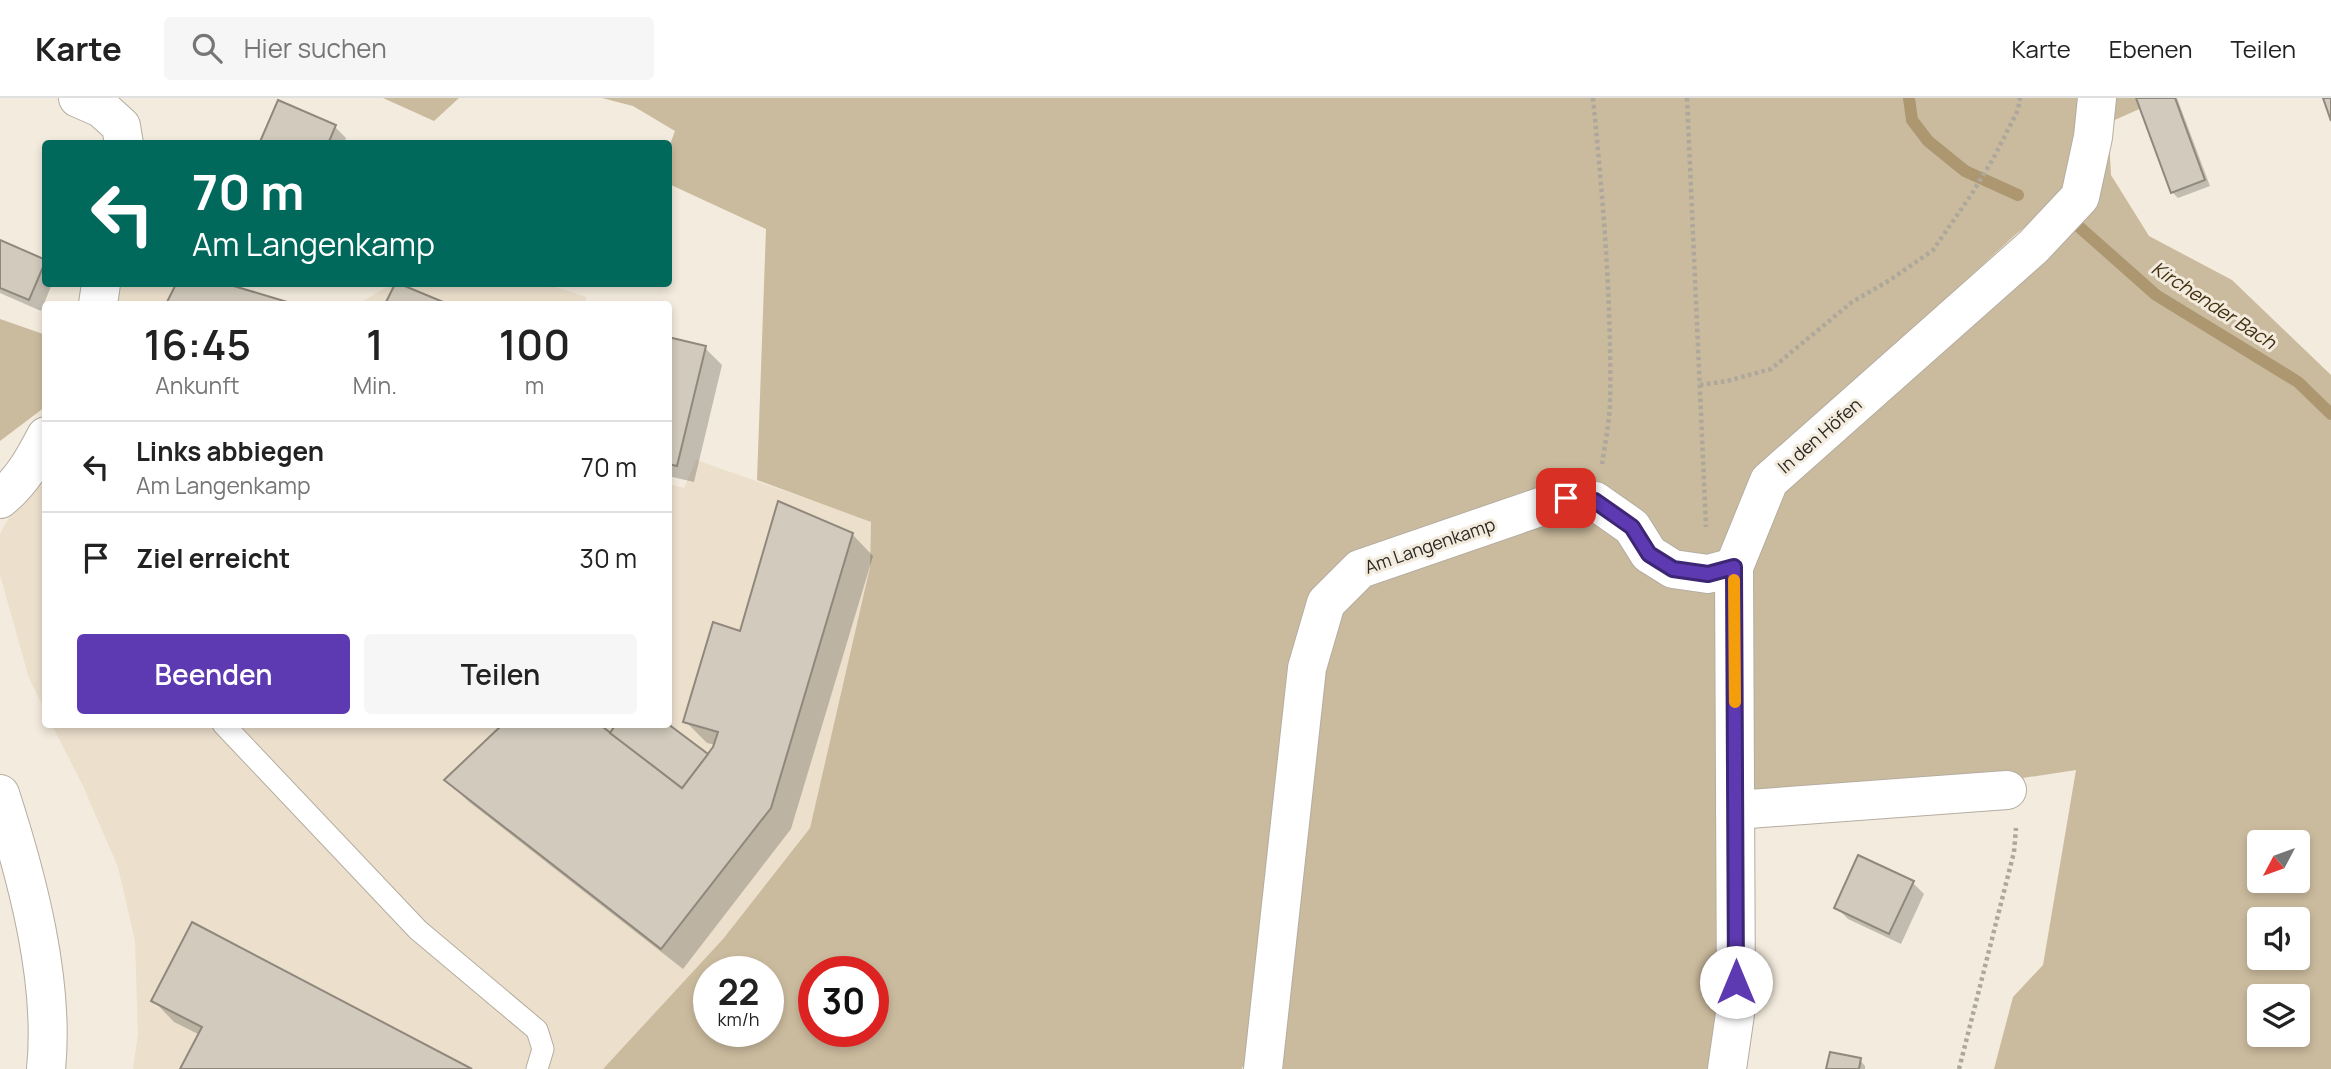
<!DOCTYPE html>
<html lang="de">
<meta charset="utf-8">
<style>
:root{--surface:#fff;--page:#f6f6f6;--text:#222;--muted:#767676;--line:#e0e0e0;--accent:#5e3ab2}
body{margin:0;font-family:Manrope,sans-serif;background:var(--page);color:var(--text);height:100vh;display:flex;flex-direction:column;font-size:26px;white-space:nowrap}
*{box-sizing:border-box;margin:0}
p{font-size:23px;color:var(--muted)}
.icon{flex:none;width:38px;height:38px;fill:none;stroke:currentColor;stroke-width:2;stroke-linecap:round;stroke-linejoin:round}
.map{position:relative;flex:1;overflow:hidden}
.drawer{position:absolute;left:42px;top:203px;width:630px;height:427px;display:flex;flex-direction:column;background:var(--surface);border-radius:7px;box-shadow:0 4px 10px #0003}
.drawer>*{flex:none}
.top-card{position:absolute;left:42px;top:42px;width:630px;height:147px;border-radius:7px;box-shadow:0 4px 10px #0003;background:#00695c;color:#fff;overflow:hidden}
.needle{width:46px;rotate:229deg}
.controls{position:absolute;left:2247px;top:732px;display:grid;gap:14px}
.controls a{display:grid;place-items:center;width:63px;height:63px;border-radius:7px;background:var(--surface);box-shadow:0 4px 10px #0003;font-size:35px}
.speed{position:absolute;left:693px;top:858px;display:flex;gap:14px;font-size:35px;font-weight:700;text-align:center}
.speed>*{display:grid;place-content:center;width:91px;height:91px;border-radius:50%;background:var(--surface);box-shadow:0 4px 10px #0003;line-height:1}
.speed small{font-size:18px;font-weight:400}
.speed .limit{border:10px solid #d22;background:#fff;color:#111}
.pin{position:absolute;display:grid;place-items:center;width:60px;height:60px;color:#fff;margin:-30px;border-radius:14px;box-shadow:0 4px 10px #0006}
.me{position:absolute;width:77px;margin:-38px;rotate:0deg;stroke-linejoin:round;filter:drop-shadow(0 0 5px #0008)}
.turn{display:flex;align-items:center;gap:24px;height:147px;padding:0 35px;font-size:32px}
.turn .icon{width:91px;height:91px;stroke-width:2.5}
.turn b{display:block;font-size:49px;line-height:60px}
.eta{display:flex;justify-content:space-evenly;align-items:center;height:119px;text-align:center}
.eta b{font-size:42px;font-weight:600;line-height:49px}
.primary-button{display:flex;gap:14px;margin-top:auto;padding:14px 35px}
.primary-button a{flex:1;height:80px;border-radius:7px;background:var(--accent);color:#fff;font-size:28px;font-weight:600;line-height:80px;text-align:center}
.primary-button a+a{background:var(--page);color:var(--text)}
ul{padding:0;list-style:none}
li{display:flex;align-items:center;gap:21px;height:91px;padding:0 35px;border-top:2px solid var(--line)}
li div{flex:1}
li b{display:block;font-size:26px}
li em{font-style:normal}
header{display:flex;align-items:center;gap:42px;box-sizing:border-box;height:98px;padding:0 35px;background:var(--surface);border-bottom:2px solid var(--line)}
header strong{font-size:33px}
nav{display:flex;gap:38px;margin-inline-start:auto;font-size:24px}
.search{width:490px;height:63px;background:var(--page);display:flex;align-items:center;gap:18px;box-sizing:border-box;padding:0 24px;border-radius:7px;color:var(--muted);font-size:26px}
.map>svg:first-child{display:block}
</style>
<header>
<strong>Karte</strong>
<div class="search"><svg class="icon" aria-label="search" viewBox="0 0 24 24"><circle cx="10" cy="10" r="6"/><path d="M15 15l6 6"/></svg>Hier suchen</div>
<nav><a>Karte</a><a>Ebenen</a><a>Teilen</a></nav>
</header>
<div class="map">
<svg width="2331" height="971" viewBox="0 0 2331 971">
<rect width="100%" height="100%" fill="#f3ebdd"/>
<g fill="#ece0cc">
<path d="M111,186h118l68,20h-188z"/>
<path d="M392,186h155l39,13v7h-228z"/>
<path d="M45,355v258l-16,-33 -29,-103v-41z"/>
<path d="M696,362l175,61 -1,46 -60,261 -87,111 -120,130h-470l5,-35 -3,-93 -17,-74 -35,-81 -31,-61 616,-1 1,-240 15,4z"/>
</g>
<g fill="#cbbb9e" fill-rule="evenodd">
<path d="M383,0h76l-25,23z"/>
<path d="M602,0h1481l-18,95 -51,43 -132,122 17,28 145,-128 43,-57 22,-63 2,37 38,61 83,44 99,95v694h-337l19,-72 30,-32 33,-195 -252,38 -105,31 -3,170 -8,60h-457l-9,-2v2h-639l120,-130 87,-111 60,-261 1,-45 -114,-42 9,-251 -97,-45v-37l6,-16 -42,-25zM2259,744h39v38h-39zM2259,821h39v38h-39zM709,873h59v60h-59zM814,873h59v60h-59zM2259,898h39v38h-39z"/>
<path d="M2109,0h55l-56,25z"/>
<path d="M0,221l46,16 -1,72 -45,34z"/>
</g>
<g fill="#0003">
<path d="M2138,0h39l33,88 -32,12 -6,-6z"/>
<path d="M335,29l11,11 -2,6h-83z"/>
<path d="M0,144l46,20v22h6l-11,27 -41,-18z"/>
<path d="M178,186h43l67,20h-119z"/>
<path d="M396,186l48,20h-57z"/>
<path d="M668,241l37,9 17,17 -28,117 -26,-6z"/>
<path d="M852,436l21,22 -82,273 -108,140 -215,-168 -21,-21 163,-45 98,22 8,-12 -9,-2 -22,-22 56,-88z"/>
<path d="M1913,785l11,11 -23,50 -53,-25 -12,-12z"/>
<path d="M153,902l315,69h-286l18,-34 -26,-13z"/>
<path d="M1860,962l5,6v3h-37z"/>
</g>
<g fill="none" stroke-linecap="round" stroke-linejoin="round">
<g stroke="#ad9771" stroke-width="12">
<path d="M1909,0l3,22 16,21 37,30 53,24"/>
<path d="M2077,127l79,70 142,87 33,32"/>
</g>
</g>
<g fill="#d2cabc" stroke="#90887c" stroke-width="2">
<path d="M2136,0h39l30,82 -34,13z"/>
<path d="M2323,0h8v23z"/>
<path d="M278,2l58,25 -8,19h-69z"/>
<path d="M0,142l46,20 -17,40 -29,-12z"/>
<path d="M176,186h51l67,20h-128z"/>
<path d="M395,186h5l48,20h-63z"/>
<path d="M668,239l38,9 -29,120 -9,-2z"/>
<path d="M778,403l75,32 -82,275 -110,141 -217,-169 59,-56h96l83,64 31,-41 5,-15 -35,-10 30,-100 27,9z"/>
<path d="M616,626h52l40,30 -26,34 -72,-55z"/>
<path d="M1858,757l56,26 -25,53 -55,-26z"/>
<path d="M192,824l280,147h-292l22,-42 -51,-26z"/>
<path d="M1830,954l31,6 -2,11h-33z"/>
</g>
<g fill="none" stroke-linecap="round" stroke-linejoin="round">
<g stroke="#b4ada0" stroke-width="23">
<path id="service" d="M223,626l195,206 119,100 6,19 -6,20"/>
</g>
<g stroke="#b4ada0" stroke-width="40">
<g id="minor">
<path d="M78,0l23,10 20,18 3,18"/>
<path d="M98,206l3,-20"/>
<path d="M0,401c22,-18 33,-38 46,-63"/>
<path d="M1735,712l272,-20"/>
<path d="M1263,971l44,-401 19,-65 34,-34 206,-71 29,3 37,26 17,27 24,15 35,5 26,-7"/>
<path d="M1727,971l9,-62 -2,-440 35,-86 264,-234 47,-50 13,-60 4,-39"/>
</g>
</g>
<g stroke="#b4ada0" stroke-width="40">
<path id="secondary" d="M0,696c27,83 55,187 46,275"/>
</g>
<g stroke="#ada79c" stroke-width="4.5" stroke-dasharray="3.5 3.5" stroke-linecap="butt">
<path d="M1593,0c10,102 19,205 17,307 -1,19 -5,39 -8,59"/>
<path d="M1687,0l19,429"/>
<path d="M1700,287l27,-4 44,-12 81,-67 38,-22 43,-30 38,-55 22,-36 25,-49 2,-12"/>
<path d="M1959,971l55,-217 2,-24"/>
</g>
<use href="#service" stroke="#fff" stroke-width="21"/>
<use href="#minor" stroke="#fff" stroke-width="38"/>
<use href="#secondary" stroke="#fff" stroke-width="38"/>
</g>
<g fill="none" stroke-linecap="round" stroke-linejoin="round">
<g stroke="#3d2674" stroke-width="18">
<path id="route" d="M1566,400l29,3 37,26 17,27 24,15 35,5 26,-7 2,415"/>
</g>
<use href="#route" stroke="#5e3ab2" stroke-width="12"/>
<path stroke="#f59e0b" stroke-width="12" d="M1734,482l1,122"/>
</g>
<g text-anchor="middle" stroke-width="6" stroke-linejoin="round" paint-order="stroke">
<g font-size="18" fill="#2a2722" stroke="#f3ebdd">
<text transform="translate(1820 338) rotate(-41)" y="6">In den Höfen</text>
<text transform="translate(1430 448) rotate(-19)" y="6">Am Langenkamp</text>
</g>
<g font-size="19" font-style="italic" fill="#413010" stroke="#f3ebdd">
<text transform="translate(2214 207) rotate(33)" y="7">Kirchender Bach</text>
</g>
</g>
</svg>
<div class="controls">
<a><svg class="needle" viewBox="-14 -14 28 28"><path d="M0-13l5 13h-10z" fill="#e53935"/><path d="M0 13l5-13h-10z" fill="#767676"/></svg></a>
<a><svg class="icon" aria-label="sound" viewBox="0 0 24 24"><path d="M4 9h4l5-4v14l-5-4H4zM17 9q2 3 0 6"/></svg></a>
<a><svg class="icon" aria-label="layers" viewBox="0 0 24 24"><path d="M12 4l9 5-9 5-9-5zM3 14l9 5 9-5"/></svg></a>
</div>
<div class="speed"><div>22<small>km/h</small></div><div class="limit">30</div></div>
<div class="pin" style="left:1566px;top:400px;background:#d93025"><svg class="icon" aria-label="arrive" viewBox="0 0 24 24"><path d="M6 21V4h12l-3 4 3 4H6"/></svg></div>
<svg class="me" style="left:1736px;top:884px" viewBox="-20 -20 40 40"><circle r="19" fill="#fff"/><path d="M0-13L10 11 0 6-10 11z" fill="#5e3ab2"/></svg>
<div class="top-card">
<div class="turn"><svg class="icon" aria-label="left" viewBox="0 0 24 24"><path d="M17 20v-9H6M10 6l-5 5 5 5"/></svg><div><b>70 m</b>Am Langenkamp</div></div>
</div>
<section class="drawer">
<div class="eta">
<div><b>16:45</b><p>Ankunft</p></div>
<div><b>1</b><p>Min.</p></div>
<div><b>100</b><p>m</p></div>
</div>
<ul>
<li><svg class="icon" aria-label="left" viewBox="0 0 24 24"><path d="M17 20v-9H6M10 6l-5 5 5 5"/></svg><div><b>Links abbiegen</b><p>Am Langenkamp</p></div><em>70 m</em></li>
<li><svg class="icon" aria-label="arrive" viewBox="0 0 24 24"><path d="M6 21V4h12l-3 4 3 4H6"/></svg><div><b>Ziel erreicht</b></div><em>30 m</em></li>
</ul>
<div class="primary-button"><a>Beenden</a><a>Teilen</a></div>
</section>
</div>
